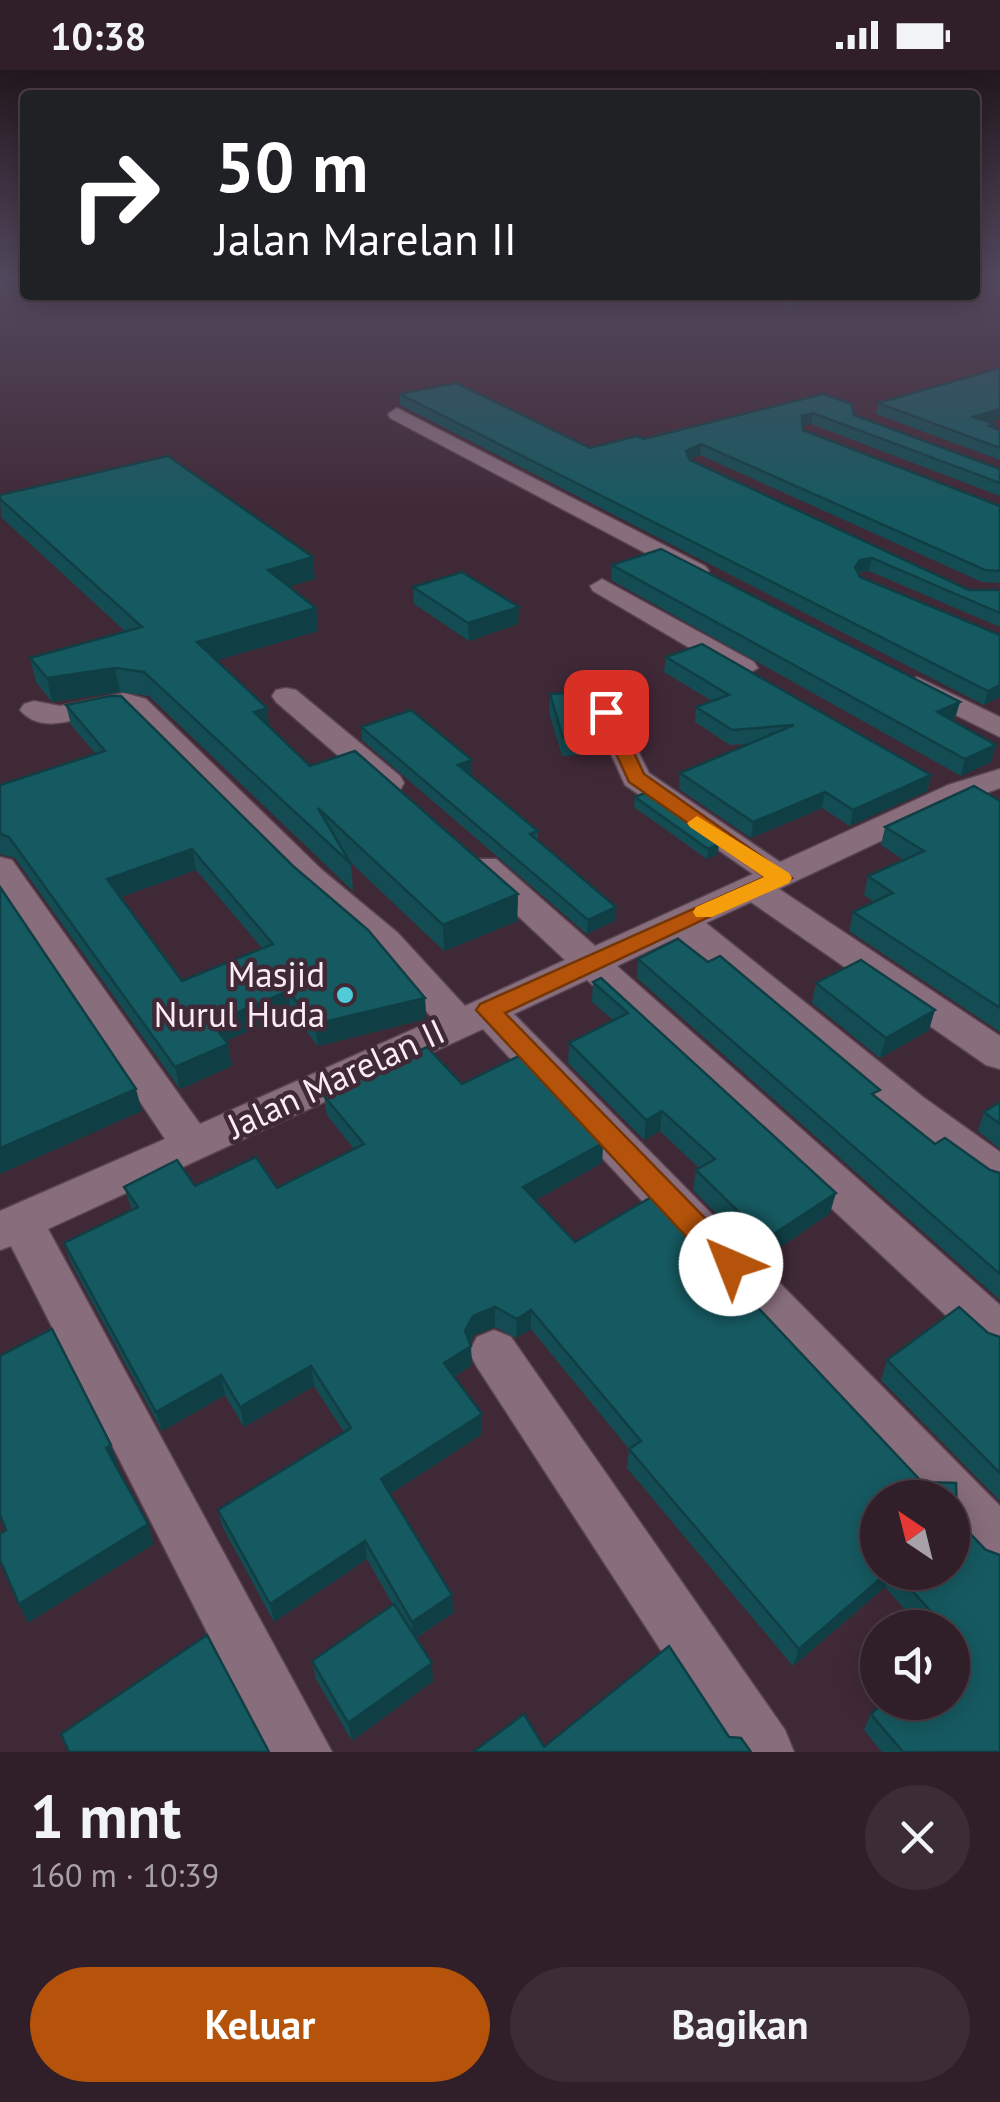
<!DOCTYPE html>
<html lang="id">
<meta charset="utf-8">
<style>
:root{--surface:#301f29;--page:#3c2c35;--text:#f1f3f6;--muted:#a8a2a8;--line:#4b3d46;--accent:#b45309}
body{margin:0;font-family:"PT Sans",sans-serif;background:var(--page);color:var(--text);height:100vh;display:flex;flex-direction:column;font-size:38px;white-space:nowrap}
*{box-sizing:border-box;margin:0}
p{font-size:32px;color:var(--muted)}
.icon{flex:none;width:55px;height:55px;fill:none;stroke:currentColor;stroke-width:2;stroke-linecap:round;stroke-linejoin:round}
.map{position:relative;height:1682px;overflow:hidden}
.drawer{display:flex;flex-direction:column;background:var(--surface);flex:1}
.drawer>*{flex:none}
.guide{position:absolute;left:20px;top:20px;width:960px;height:210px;border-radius:10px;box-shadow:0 5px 25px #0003,0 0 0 2px var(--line);background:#202124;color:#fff;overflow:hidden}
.needle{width:65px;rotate:325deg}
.buttons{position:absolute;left:860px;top:1410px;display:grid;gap:20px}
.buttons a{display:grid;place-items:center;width:110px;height:110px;border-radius:50%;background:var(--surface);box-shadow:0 5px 25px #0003,0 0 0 2px var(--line);font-size:50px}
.pin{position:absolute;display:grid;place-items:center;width:85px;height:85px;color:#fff;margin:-42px;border-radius:20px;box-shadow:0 5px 15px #0006}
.me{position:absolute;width:110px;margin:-55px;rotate:316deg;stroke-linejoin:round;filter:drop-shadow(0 0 8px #0008)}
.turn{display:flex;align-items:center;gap:35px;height:210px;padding:0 30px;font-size:45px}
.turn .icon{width:130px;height:130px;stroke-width:2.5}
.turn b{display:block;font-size:70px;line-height:85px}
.round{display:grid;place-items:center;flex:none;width:105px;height:105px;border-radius:52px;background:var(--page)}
.overview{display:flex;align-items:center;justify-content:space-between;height:170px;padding:0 30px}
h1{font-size:60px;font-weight:700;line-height:75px}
.action{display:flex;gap:20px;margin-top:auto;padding:20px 30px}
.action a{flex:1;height:115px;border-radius:60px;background:var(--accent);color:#fff;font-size:40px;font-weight:700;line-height:115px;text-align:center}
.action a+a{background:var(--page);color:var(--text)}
.status{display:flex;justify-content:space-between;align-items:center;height:70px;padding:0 50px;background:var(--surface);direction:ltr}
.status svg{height:28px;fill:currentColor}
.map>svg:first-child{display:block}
</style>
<div class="status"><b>10:38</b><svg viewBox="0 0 49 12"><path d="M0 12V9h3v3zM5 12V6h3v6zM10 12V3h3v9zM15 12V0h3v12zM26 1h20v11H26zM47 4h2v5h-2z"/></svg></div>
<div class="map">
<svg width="1000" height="1682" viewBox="0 0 1000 1682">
<rect width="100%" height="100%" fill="#402937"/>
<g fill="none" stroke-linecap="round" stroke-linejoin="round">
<g stroke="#594551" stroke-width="3">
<g id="minor">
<path d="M397,338l308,158 4,5 -4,5h-16l-299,-158 -2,-4z"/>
<path d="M602,509l152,83 4,6 -14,8 -10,-2 -141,-83 -3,-5z"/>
<path d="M917,607l83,40v20l-93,-46 -4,-6z"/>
<path d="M286,618l10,2 104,86 4,7 -4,7h-22l-102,-88 -4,-6 4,-6z"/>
<path d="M124,623l22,6 176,171 76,63 67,73 100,-46 -93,-87 -5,-7 5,-7h24l99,87 158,-72 -128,-89 -33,-73 4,-6h20l33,67 131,89 168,-77 52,-16v19l-30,11 -191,90 221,147v33l-14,-4 -235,-163 -45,21 217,174 77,55v40l-15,-5 -92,-68 -215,-182 -61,29 383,339v51l-17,-6 -396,-370 -73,34 486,492v68l-20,-8 -28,-30v-38h-35l-434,-469 -435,200 284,523h-64l-257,-506 -11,4v-39l165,-72 -165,-247v-35l12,3 188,264 234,-104 -62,-71 -74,-65 -172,-173c-32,-3 -80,30 -106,-1l4,-6 10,-3 26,5z"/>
<path d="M494,1260l17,7 274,393 9,22h-67l-250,-385 -8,-15 8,-15z"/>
</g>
</g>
<use href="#minor" fill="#886e7d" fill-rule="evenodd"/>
</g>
<g fill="#134d53" fill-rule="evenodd">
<path d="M760,225h78l-47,11z"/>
<path d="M1000,298v51l-11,3 6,2 -1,4 6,2v30l-124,-46 2,-11z"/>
<path d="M400,324l190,54 54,-9 179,-45 31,21 146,54v27l-189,-72 -8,2v4l197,76v77l-18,-1 -282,-127 -10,4 279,131h31v37l-131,-56 -11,2 2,4 140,58v62l-16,8 -584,-300z"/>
<path d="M0,425l315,84 -26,7 27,22 2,23 -101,29 52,67 41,39 208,128 -1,27 -73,30 -96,-91 3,4 2,27 -204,-195 -29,-4 -68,10 -16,-20 -6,-24 96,-26 -125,-115z"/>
<path d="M612,495l348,137 -5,16 -4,2 40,42 -30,14 -350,-196z"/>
<path d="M413,517l105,37 -49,17 -55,-37z"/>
<path d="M666,587l265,118 -4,16 -77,35 -28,-18 -71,30 -72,-49 1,-16 70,-29 -20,1 -35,-23 1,-15 16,-6 -48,-29z"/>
<path d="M550,624l55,41 -1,18 -42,3 -13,-43z"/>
<path d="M66,635l359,293 1,21 -108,27 -27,-34 -65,29 6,25 -52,23 -165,-231 -15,-4v-69l96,-31 -25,-29zM196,800l66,78 -80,33 -61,-84z"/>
<path d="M361,657l111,46 -3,1 69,57v9l78,80 -29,14 -225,-194z"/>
<path d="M635,727l83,57 -11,5 -73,-52z"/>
<path d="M1000,731v231l-151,-101 4,-19 21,-10 -10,-7 4,-19 36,-16 -23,-15 4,-18z"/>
<path d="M638,889l240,140 57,45 55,26 10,3v127l-363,-322z"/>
<path d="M601,908l229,235 -68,47 -69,-70 3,-20 3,-2 -39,-37 -16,9 -76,-77 1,-20 44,-23 -21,-18 1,-20z"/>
<path d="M816,913l113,47 -49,28 -68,-55z"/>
<path d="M462,1014l141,59 -1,20 -67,37 40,42 382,278 43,232h-118l-18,-22 7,-16 81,-12v-74h-31l-36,-41 -92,79 -166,-198 2,-19 -98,-120 -15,9 -21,-11 -21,8 -4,7 2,23 -18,12 28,57 -92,60 62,101 1,18 -37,25 17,43 -81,60 -36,-62 -4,-18 81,-56 -26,-46 -93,63 -51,-94 -5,-18 126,-78 -30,-46 -70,41 -19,-32 -63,36 -91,-168 -7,-20 68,-33 -8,-23 71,-1 82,2 77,-39 -27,-34 -3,-19zM878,1428l74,74h-74z"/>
<path d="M1000,1032v47l-22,-18 6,-19z"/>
<path d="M988,1263l12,4v164l-119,-121 6,-20z"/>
</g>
<g fill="#0f3f44">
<path d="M793,225h45l-47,11z"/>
<path d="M1000,339v10l-30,8 3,-10z"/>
<path d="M813,343l-2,11 -11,3 2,-11z"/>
<path d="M701,374l-1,11 -15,7 1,-11z"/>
<path d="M313,487l2,22 -45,13 -2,-22z"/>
<path d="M872,488l-3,13 -11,1 -3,-5 5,-7z"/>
<path d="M519,537l-1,17 -49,17 -1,-18z"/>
<path d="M316,538l2,23 -117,34 -4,-23z"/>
<path d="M115,598l5,24 -68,10 -5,-24z"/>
<path d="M1000,615v12l-16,8 4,-14z"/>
<path d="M960,632l-5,16 -22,10 4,-16z"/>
<path d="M267,638l3,24 -16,-20z"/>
<path d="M996,675l-5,17 -30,14 4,-17z"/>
<path d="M472,690v13l-13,5 -1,-13z"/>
<path d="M931,705l-4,16 -77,35 3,-16z"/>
<path d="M825,722l-3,16 -71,30 2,-16z"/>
<path d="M719,774l-1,10 -11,5 1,-10z"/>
<path d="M192,779l4,21 -84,30 -5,-21z"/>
<path d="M518,824l-1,27 -73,30 -1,-26z"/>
<path d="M616,837v13l-29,14 1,-14z"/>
<path d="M288,921l3,21 -74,33 -5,-22z"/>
<path d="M425,928l1,21 -108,27 -3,-22z"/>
<path d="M935,940l-6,20 -49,28 6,-20z"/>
<path d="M228,974l4,22 -52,23 -5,-22z"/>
<path d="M136,1019l6,22 -142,63v-26z"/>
<path d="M662,1041l-2,20 -16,9 2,-20z"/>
<path d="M603,1073l-1,20 -79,44v-20z"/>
<path d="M836,1123l-6,20 -68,47 4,-21z"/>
<path d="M495,1237v20l-21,8 -8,14 5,-3 1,19 -28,17v-19l29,-47z"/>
<path d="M531,1240v19l-15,9 1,-19z"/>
<path d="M311,1296l3,20 -70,41 -4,-20z"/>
<path d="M221,1305l4,20 -63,36 -6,-19z"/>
<path d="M482,1344v20l-99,64 -2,-19z"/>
<path d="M111,1375l7,20 -5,3 -7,-20z"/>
<path d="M148,1454l6,20 -126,79 -9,-19z"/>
<path d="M365,1471l2,18 -93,63 -4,-18z"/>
<path d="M888,1502h3l-6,15 -92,79 6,-17z"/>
<path d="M452,1525l1,18 -40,26 -1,-17z"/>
<path d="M432,1593l1,18 -81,60 -4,-18z"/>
</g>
<g fill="#165a61" stroke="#0f3f44" stroke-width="2.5" fill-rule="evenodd">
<path d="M1000,298v41l-27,8 22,7 -6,2 11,4v18l-122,-45z"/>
<path d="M456,313l134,65 47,-12 7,3 179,-45 29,10 2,11 146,54v14l-187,-70 -11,3 1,14 197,76v65l-15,-1 -284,-126 -15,7 4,9 279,130h31v23l-128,-55 -12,2 -5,7 5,10 140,58v50l-12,6 -588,-297z"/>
<path d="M168,386l145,101 -45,13 48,38 -119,34 70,66 -13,4 56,54 45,-15 163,143 -75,31 -125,-117 33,56 -207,-192 -29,-4 -68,10 -17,-20 112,-31 -142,-128v-4z"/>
<path d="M661,479l299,153 -23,10 59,33 -31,14 -353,-194z"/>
<path d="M462,502l57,35 -51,16 -55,-36z"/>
<path d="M702,574l229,131 -78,35 -28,-18 -72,30 -73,-49 114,-48 -62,5 -36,-23 33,-12 -63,-38z"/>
<path d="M590,622l15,43 -42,3 -13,-44z"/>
<path d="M110,626h11l172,170 75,64 57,68 -110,26 -27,-33 -76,32 16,21 -53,23 -166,-230 -9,-3v-49l105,-34 -39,-46zM192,779l81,95 -91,37 -75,-102z"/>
<path d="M411,640l61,50 -14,5 80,66 -8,3 86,73 -28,13 -227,-193z"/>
<path d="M974,716l26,15v207l-147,-96 40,-19 -25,-17 56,-25 -39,-24z"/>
<path d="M645,723l74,51 -11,5 -73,-52z"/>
<path d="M0,817l136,202 -136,59z"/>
<path d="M678,869l30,23 12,-6 160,134 -8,4 63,50 10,-6 45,32 10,3v101l-362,-315z"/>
<path d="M861,890l74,50 -49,28 -70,-55z"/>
<path d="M601,908l235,215 -70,46 -70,-69 19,-11 -53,-48 -16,9 -77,-77 59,-30 -35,-31z"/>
<path d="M427,977l35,37 59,-29 82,88 -80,44 52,55 78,-46 269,286 34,1 1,37 29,30 14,5v197h-97l-32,-38 13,-12h68v-62l3,-2 -3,-3v-7h-6l-51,-56h57v-74h-74v74h10l-89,77 -170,-200 12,-8 -110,-131 -14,9 -22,-12 -22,9 -8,15 6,15 -27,17 38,51 -101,65 71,116 -40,27 -47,-81 -95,63 -52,-94 133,-82 -40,-62 -71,41 -19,-32 -65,37 -92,-169 74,-36 -14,-20 53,-27 18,26 61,-29 21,31 87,-44 -40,-48z"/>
<path d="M1000,1032v22l-16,-12z"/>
<path d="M959,1237l29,26 12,4v136l-113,-113z"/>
<path d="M52,1259l59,116 -5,3 42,76 -129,80 -19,-44v-26l6,-4 -6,-15v-159z"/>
<path d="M394,1534l38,59 -84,60 -36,-62z"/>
<path d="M207,1565l62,117h-200l-8,-18z"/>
<path d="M669,1576l60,91 12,1 10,14h-278l51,-38 20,33z"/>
</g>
<linearGradient id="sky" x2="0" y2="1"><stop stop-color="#23171e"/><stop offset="0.47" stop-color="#53495e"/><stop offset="1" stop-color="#53495e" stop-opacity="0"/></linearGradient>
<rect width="1000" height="442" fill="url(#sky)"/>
<path fill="#b45309" stroke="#753606" stroke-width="2.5" d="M606,636l9,6 29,62 148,104 -287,135 236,242 5,9 -5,9 -10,4 -11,-4 -244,-263 4,-6 285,-127 -136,-95 -32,-70z"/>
<path fill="#f59e0b" d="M697,746l92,57 3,5 -3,5 -77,34h-16l-3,-5 3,-5 68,-30 -74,-50 -3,-4z"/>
<circle fill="#52cbd8" stroke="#402937" stroke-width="4" cx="345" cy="925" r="10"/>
<g text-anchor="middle" stroke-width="9" stroke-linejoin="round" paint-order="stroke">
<g font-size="35" fill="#fbebf4" stroke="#402937" text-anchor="end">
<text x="325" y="917">Masjid<tspan x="325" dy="40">Nurul Huda</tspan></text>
</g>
<g font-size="35" fill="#fbebf4" stroke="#402937">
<text transform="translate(336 1009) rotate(-25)" y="12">Jalan Marelan II</text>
</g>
</g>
</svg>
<div class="buttons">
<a><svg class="needle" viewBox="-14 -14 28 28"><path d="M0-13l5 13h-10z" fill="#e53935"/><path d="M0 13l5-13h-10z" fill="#a8a2a8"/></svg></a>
<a><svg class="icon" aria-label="sound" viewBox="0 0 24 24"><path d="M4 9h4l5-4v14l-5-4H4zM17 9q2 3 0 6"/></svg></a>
</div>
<div class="pin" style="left:606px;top:642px;background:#d93025"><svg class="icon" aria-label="arrive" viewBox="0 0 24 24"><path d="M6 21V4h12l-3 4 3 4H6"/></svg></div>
<svg class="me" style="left:731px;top:1194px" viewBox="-20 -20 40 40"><circle r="19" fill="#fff"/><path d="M0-13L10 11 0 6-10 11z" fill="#b45309"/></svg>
<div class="guide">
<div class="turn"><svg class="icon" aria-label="right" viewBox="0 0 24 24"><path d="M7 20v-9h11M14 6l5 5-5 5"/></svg><div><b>50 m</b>Jalan Marelan II</div></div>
</div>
</div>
<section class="drawer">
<div class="overview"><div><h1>1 mnt</h1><p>160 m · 10:39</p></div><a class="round"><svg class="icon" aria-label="close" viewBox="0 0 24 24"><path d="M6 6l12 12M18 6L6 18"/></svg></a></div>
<div class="action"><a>Keluar</a><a>Bagikan</a></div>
</section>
